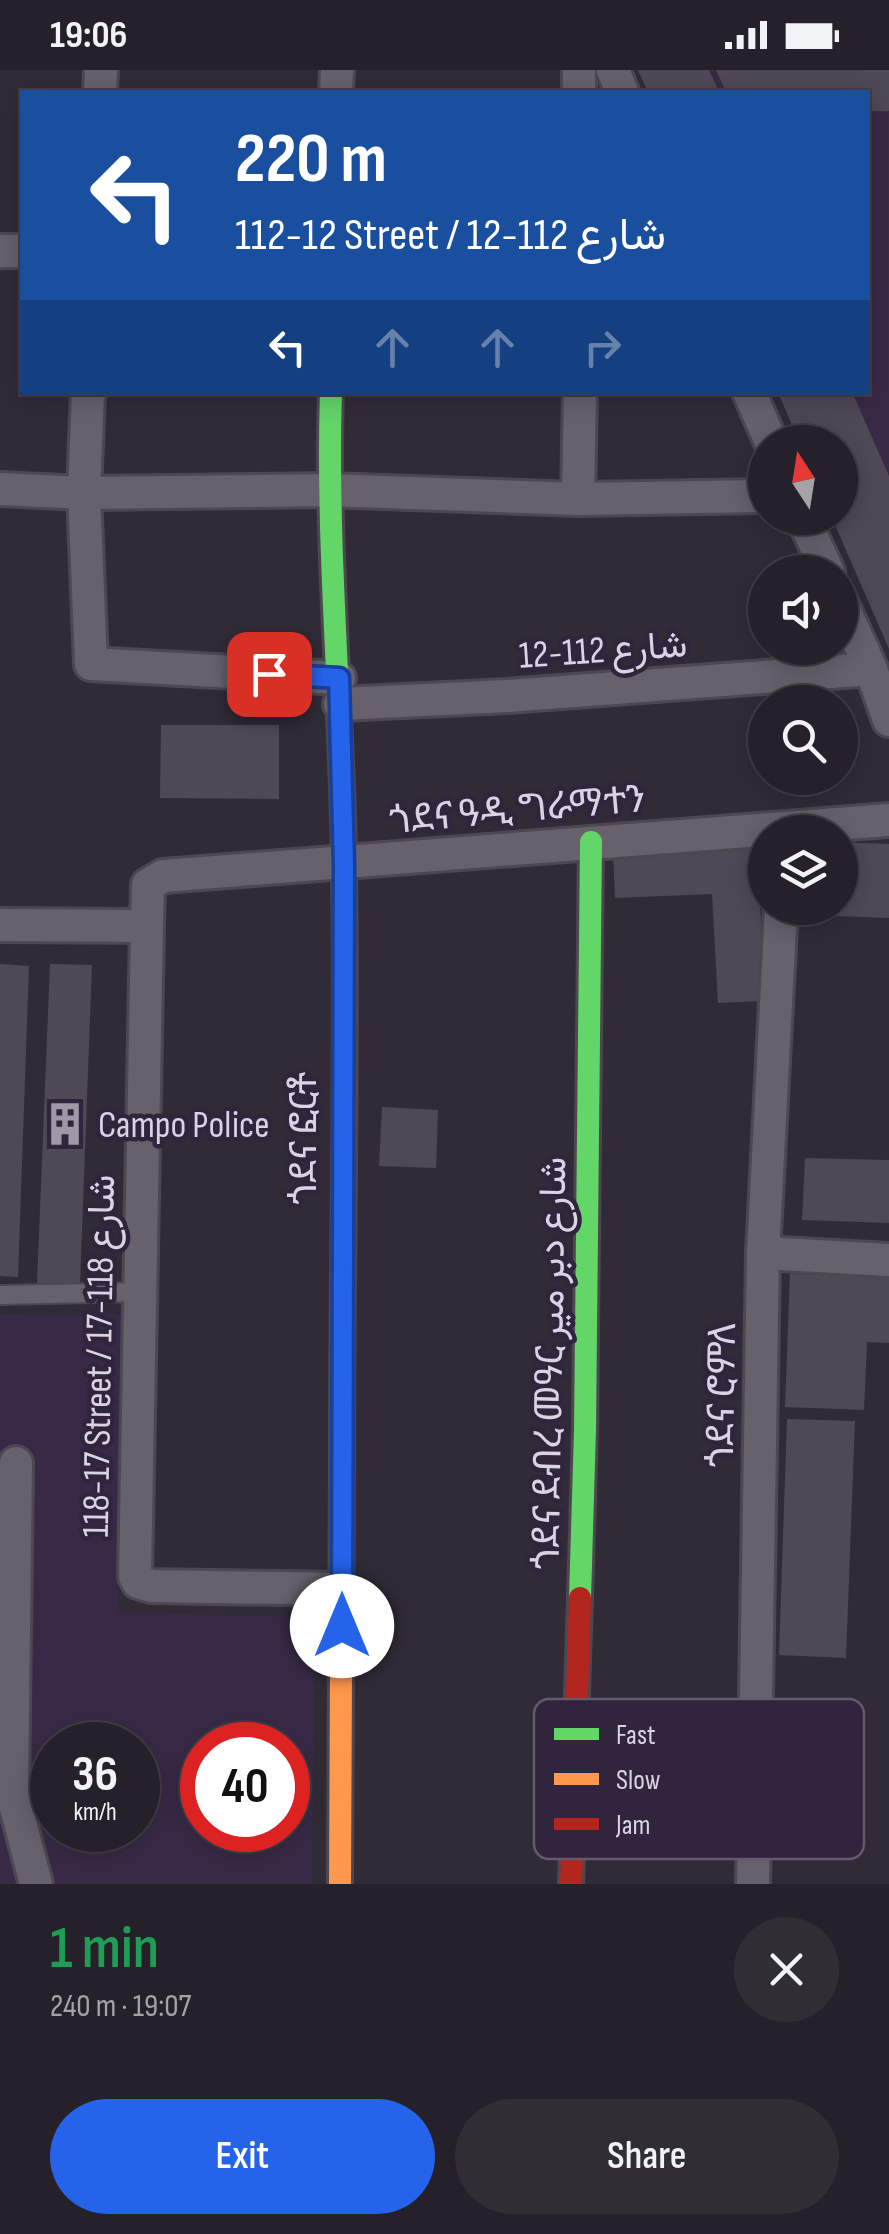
<!DOCTYPE html>
<meta charset="utf-8">
<style>
:root{--surface:#252029;--page:#312d35;--text:#f1f3f6;--muted:#a3a3a8;--line:#423e46;--accent:#2563eb}
body{margin:0;font-family:"Sofia Sans Condensed",Vazirmatn,"Noto Sans Ethiopic",sans-serif;background:var(--page);color:var(--text);height:100vh;display:flex;flex-direction:column;font-size:38px;white-space:nowrap}
*{box-sizing:border-box;margin:0}
p{font-size:32px;color:var(--muted)}
.icon{flex:none;width:55px;height:55px;fill:none;stroke:currentColor;stroke-width:2;stroke-linecap:round;stroke-linejoin:round}
.map{position:relative;height:1814px;overflow:hidden}
.side{display:flex;flex-direction:column;background:var(--surface);flex:1}
.side>*{flex:none}
.top-card{position:absolute;left:20px;top:20px;width:850px;height:305px;border-radius:0px;box-shadow:0 5px 25px #0003,0 0 0 2px var(--line);background:#1a4fa0;color:#fff;overflow:hidden}
.needle{width:65px;rotate:348deg}
.tools{position:absolute;left:748px;top:355px;display:grid;gap:20px}
.tools a{display:grid;place-items:center;width:110px;height:110px;border-radius:50%;background:var(--surface);box-shadow:0 5px 25px #0003,0 0 0 2px var(--line);font-size:50px}
.speed{position:absolute;left:30px;top:1652px;display:flex;gap:20px;font-size:50px;font-weight:700;text-align:center}
.speed>*{display:grid;place-content:center;width:130px;height:130px;border-radius:50%;background:var(--surface);box-shadow:0 5px 25px #0003,0 0 0 2px var(--line);line-height:1}
.speed small{font-size:25px;font-weight:400}
.speed .limit{border:15px solid #d22;background:#fff;color:#111}
.pin{position:absolute;display:grid;place-items:center;width:85px;height:85px;color:#fff;margin:-42px;border-radius:20px;box-shadow:0 5px 15px #0006}
.me{position:absolute;width:110px;margin:-55px;rotate:0deg;stroke-linejoin:round;filter:drop-shadow(0 0 8px #0008)}
.turn{display:flex;align-items:center;gap:35px;height:210px;padding:0 50px;font-size:45px}
.turn .icon{width:130px;height:130px;stroke-width:2.5}
.turn b{display:block;font-size:70px;line-height:85px}
.lanes{display:flex;align-items:center;height:95px;padding:0 50px;background:#0003;justify-content:center;gap:50px;direction:ltr}
.lanes .off{opacity:.35}
.round{display:grid;place-items:center;flex:none;width:105px;height:105px;border-radius:52px;background:var(--page)}
.head{display:flex;align-items:center;justify-content:space-between;height:170px;padding:0 50px}
h1{font-size:60px;font-weight:600;line-height:75px;color:#1e9e55}
.action{display:flex;gap:20px;margin-top:auto;padding:20px 50px}
.action a{flex:1;height:115px;border-radius:60px;background:var(--accent);color:#fff;font-size:40px;font-weight:600;line-height:115px;text-align:center}
.action a+a{background:var(--page);color:var(--text)}
.status{display:flex;justify-content:space-between;align-items:center;height:70px;padding:0 50px;background:var(--surface);direction:ltr}
.status svg{height:28px;fill:currentColor}
.map>svg:first-child{display:block}
</style>
<div class="status"><b>19:06</b><svg viewBox="0 0 49 12"><path d="M0 12V9h3v3zM5 12V6h3v6zM10 12V3h3v9zM15 12V0h3v12zM26 1h20v11H26zM47 4h2v5h-2z"/></svg></div>
<div class="map">
<svg width="889" height="1814" viewBox="0 0 889 1814">
<rect width="100%" height="100%" fill="#312b37"/>
<g fill="#382a46" fill-rule="evenodd">
<path d="M638,0h251v579l-57,-131h8v-76h-41l-21,-49 90,-1v-300h-220z"/>
<path d="M0,1244l129,1 -11,297 197,6 -3,266h-312zM52,1675h86v85h-86zM202,1675h86v85h-86z"/>
</g>
<g fill="#4f4856">
<path d="M638,0h71l10,22h-71z"/>
<path d="M716,0h173v41h-21v-19h-142z"/>
<path d="M778,322h74l37,84v173l-57,-131h8v-76h-41z"/>
<path d="M161,655h118v74l-119,-1z"/>
<path d="M840,772l49,2v74l-55,-2 1,-8h5z"/>
<path d="M757,775l8,156 -47,2 -6,-109 -97,4 -2,-46z"/>
<path d="M0,894l29,2 -11,311 -18,-1z"/>
<path d="M50,894l42,1 -12,319 -43,-1z"/>
<path d="M382,1037l56,3 -2,58 -57,-2z"/>
<path d="M805,1088l84,2v63l-87,-3z"/>
<path d="M790,1204l99,3v66l-22,-1 -3,68 -79,-3z"/>
<path d="M787,1349l68,2 -9,237 -67,-3z"/>
</g>
<g fill="none" stroke-linecap="round" stroke-linejoin="round">
<g stroke="#4c4751" stroke-width="22">
<path id="lane" d="M0,1225l141,-3"/>
</g>
<g stroke="#4c4751" stroke-width="38">
<g id="street">
<path d="M579,0v22"/>
<path d="M613,0l9,22"/>
<path d="M100,22l1,-22"/>
<path d="M336,22l1,-22"/>
<path d="M0,181h22"/>
<path d="M88,322l-4,101 7,171 248,14"/>
<path d="M749,322l22,50"/>
<path d="M0,419l84,4 244,-3 250,9 187,-3"/>
<path d="M578,429l2,-107"/>
<path d="M803,448l25,54"/>
<path d="M840,530l31,69 18,51"/>
<path d="M340,634l167,-8 364,-27"/>
<path d="M0,855l147,1 1,-41 15,-9 726,-56"/>
<path d="M147,856l-12,650 3,6 14,4 190,3"/>
<path d="M763,1183l126,7"/>
<path d="M16,1393l-4,329 24,92"/>
<path d="M753,1814l10,-631 18,-345"/>
</g>
</g>
<g stroke="#4c4751" stroke-width="28">
<g id="fast">
<path d="M331,322c-5,157 11,313 13,470 3,200 -2,400 -2,600"/>
<path d="M580,1528l5,-168 6,-588"/>
</g>
</g>
<g stroke="#4c4751" stroke-width="28">
<path id="slow" d="M340,1814l2,-422"/>
</g>
<g stroke="#4c4751" stroke-width="28">
<path id="jam" d="M571,1814l9,-286"/>
</g>
<use href="#lane" stroke="#66616b" stroke-width="18"/>
<use href="#street" stroke="#66616b" stroke-width="32"/>
<use href="#fast" stroke="#63d668" stroke-width="22"/>
<use href="#slow" stroke="#ff974d" stroke-width="22"/>
<use href="#jam" stroke="#b3261e" stroke-width="22"/>
</g>
<g fill="none" stroke-linecap="round" stroke-linejoin="round">
<g stroke="#184099" stroke-width="25">
<path id="route" d="M269,604l70,4 5,186 -2,762"/>
</g>
<use href="#route" stroke="#2563eb" stroke-width="18"/>
</g>
<defs>
<g id="building-bare" transform="scale(3.45)"><path d="M-4-6H4V6H1V3H-1V6H-4ZM-2.5-4.3h1.7v1.8h-1.7ZM.8-4.3h1.7v1.8H.8ZM-2.5-1h1.7V.8h-1.7ZM.8-1h1.7V.8H.8Z" fill="#9f98a6" stroke="#31253d" stroke-width="2.5" paint-order="stroke"/></g>
</defs>
<g fill-rule="evenodd">
<use href="#building-bare" x="65" y="1054"/>
</g>
<g text-anchor="middle" stroke-width="9" stroke-linejoin="round" paint-order="stroke">
<g font-size="38" fill="#dad3e2" stroke="#31253d">
<text transform="translate(603 579) rotate(-4)" y="13">شارع 112-12</text>
<text transform="translate(517 739) rotate(-5)" y="13">ጎደና ዓዲ ግራማተን</text>
<text transform="translate(303 1068) rotate(-90)" y="13">ጎደና ፎርቶ</text>
<text transform="translate(98 1286) rotate(-89)" y="13">118-17 Street / شارع 118-17</text>
<text transform="translate(549 1293) rotate(-89)" y="13">ጎደና ደብረ መዓር شارع دبر مير</text>
<text transform="translate(721 1325) rotate(-89)" y="13">ጎደና ሮምለ</text>
</g>
<g font-size="38" fill="#dad3e2" stroke="#31253d" text-anchor="start">
<text x="98" y="1067">Campo Police</text>
</g>
</g>
<rect x="534" y="1629" width="330" height="160" rx="15" fill="#31253d" stroke="#64596f" stroke-width="2.5"/>
<rect x="554" y="1658" width="45" height="12" fill="#63d668"/>
<rect x="554" y="1703" width="45" height="12" fill="#ff974d"/>
<rect x="554" y="1748" width="45" height="12" fill="#b3261e"/>
<g font-size="28" fill="#dad3e2">
<text x="616" y="1674">Fast</text>
<text x="616" y="1719">Slow</text>
<text x="616" y="1764">Jam</text>
</g>
</svg>
<div class="tools">
<a><svg class="needle" viewBox="-14 -14 28 28"><path d="M0-13l5 13h-10z" fill="#e53935"/><path d="M0 13l5-13h-10z" fill="#a3a3a8"/></svg></a>
<a><svg class="icon" aria-label="sound" viewBox="0 0 24 24"><path d="M4 9h4l5-4v14l-5-4H4zM17 9q2 3 0 6"/></svg></a>
<a><svg class="icon" aria-label="search" viewBox="0 0 24 24"><circle cx="10" cy="10" r="6"/><path d="M15 15l6 6"/></svg></a>
<a><svg class="icon" aria-label="layers" viewBox="0 0 24 24"><path d="M12 4l9 5-9 5-9-5zM3 14l9 5 9-5"/></svg></a>
</div>
<div class="speed"><div>36<small>km/h</small></div><div class="limit">40</div></div>
<div class="pin" style="left:269px;top:604px;background:#d93025"><svg class="icon" aria-label="arrive" viewBox="0 0 24 24"><path d="M6 21V4h12l-3 4 3 4H6"/></svg></div>
<svg class="me" style="left:342px;top:1556px" viewBox="-20 -20 40 40"><circle r="19" fill="#fff"/><path d="M0-13L10 11 0 6-10 11z" fill="#2563eb"/></svg>
<div class="top-card">
<div class="turn"><svg class="icon" aria-label="left" viewBox="0 0 24 24"><path d="M17 20v-9H6M10 6l-5 5 5 5"/></svg><div><b>220 m</b>112-12 Street / شارع 112-12</div></div>
<div class="lanes"><svg class="icon" aria-label="left" viewBox="0 0 24 24"><path d="M17 20v-9H6M10 6l-5 5 5 5"/></svg><svg class="icon off" aria-label="ahead" viewBox="0 0 24 24"><path d="M12 20V5M6 11l6-6 6 6"/></svg><svg class="icon off" aria-label="ahead" viewBox="0 0 24 24"><path d="M12 20V5M6 11l6-6 6 6"/></svg><svg class="icon off" aria-label="right" viewBox="0 0 24 24"><path d="M7 20v-9h11M14 6l5 5-5 5"/></svg></div>
</div>
</div>
<section class="side">
<div class="head"><div><h1>1 min</h1><p>240 m · 19:07</p></div><a class="round"><svg class="icon" aria-label="close" viewBox="0 0 24 24"><path d="M6 6l12 12M18 6L6 18"/></svg></a></div>
<div class="action"><a>Exit</a><a>Share</a></div>
</section>
